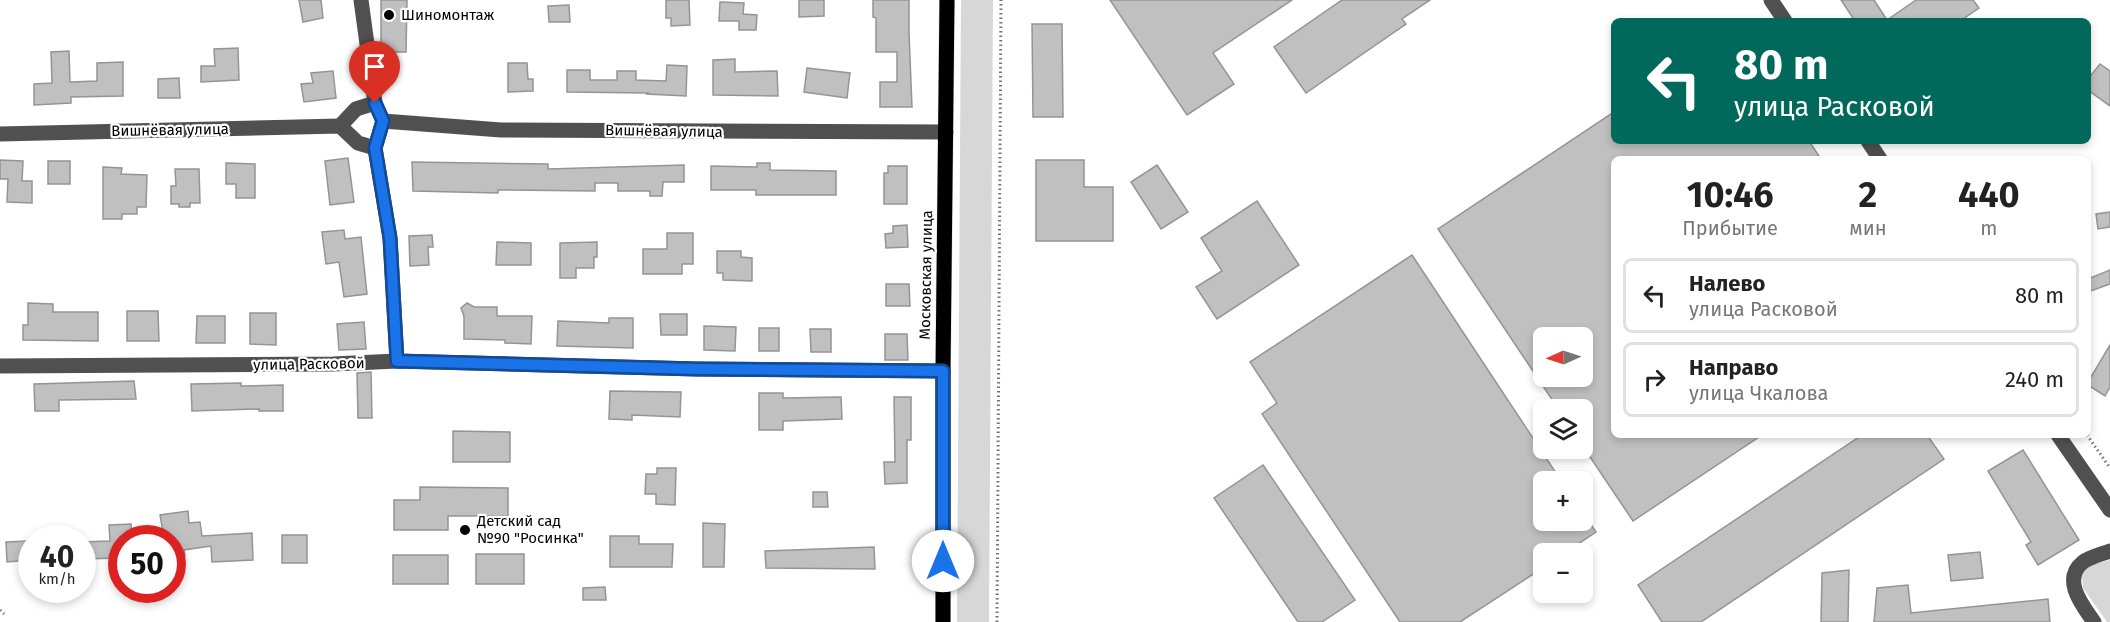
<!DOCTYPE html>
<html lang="ru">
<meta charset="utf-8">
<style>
:root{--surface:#fff;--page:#f2f2f2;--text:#222;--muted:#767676;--line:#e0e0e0}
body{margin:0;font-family:"Fira Sans",sans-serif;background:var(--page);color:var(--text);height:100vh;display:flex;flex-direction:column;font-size:22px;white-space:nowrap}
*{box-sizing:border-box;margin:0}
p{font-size:20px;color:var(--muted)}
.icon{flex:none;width:33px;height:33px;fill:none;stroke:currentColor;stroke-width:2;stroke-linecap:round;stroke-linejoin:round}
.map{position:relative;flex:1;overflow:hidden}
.side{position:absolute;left:1611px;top:156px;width:480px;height:282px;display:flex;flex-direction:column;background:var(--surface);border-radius:9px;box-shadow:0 3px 9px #0003}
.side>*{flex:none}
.banner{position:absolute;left:1611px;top:18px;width:480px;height:126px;border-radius:9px;box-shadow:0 3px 9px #0003;background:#00695c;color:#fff;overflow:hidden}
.needle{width:39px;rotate:267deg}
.fabs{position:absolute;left:1533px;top:327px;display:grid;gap:12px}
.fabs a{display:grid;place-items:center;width:60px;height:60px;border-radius:9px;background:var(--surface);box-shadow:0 3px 9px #0003;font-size:30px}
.speed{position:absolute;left:18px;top:525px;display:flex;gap:12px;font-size:30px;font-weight:700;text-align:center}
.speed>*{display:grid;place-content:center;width:78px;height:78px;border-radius:50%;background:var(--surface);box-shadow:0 3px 9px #0003;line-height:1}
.speed small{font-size:15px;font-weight:400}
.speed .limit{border:9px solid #d22;background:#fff;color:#111}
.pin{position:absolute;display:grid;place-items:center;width:51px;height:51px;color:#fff;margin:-62px -26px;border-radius:50% 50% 50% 0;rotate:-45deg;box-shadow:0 0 6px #0007}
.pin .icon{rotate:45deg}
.me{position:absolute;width:66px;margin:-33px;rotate:0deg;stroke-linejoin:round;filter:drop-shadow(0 0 4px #0008)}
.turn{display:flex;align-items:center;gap:21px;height:126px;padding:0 24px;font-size:27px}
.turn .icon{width:78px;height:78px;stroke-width:2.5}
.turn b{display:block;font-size:42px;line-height:51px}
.eta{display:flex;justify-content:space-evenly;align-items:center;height:102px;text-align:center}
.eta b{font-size:36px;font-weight:700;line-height:42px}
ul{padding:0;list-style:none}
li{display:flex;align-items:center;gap:18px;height:75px;margin:0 12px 9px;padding:0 12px;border:3px solid var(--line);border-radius:9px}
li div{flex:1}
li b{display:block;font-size:22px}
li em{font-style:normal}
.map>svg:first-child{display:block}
</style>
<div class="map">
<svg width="2110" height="622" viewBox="0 0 2110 622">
<rect width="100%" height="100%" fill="#fff"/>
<g fill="#d7d7d7">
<path d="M961,0h32l-4,622h-32z"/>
<path d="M2110,560v62h-3l-24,-34 -1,-12 5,-10z"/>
</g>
<g fill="#c0c0c0" stroke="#949494" stroke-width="1.5" fill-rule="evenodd">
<path d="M299,0h22l2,18 -20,4z"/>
<path d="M381,0h26l-1,52h-25z"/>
<path d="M666,0h23l1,25 -19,1v-8h-5z"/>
<path d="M799,0h25v16l-25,1z"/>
<path d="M873,0h36v33l3,74h-32v-25h17v-30h-21v-34l-3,-1z"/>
<path d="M1110,0h182l-79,53 21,31 -47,31z"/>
<path d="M1342,0h88l-28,19 4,5 -100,69 -32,-46z"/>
<path d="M1841,0h33l13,20 29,-20h57l6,8 -19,13h-105z"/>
<path d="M720,2l24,1 -1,11 14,1 -1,15h-17v-9h-20z"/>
<path d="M569,5l1,17h-21l-1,-16z"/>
<path d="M1032,24h30l1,93h-30z"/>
<path d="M238,48l1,32 -38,2v-16h14l-1,-17z"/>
<path d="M69,51l1,31 27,-1v-18l26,-1v34l-52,1v6l-37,2v-21l18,-1 -1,-31z"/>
<path d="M735,59v13l42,-1 1,25 -65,-1v-35z"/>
<path d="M508,63h19l1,16h5v12l-25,1z"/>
<path d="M2100,64l10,7v35l-22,-16v-11z"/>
<path d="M667,65l20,1 -1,30 -39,-2 1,-1 -81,-1v-22h23v10h27v-9h19v9l30,1z"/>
<path d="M807,68l43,5 -3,25 -43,-6z"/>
<path d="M333,71l3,27 -32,4 -3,-18 12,-1 -2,-10z"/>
<path d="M179,78l1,20h-22v-19z"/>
<path d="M1614,112v29h195l12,18h-207v276h148l-129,86 -51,-76v-35h-23l-121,-181zM1544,338h38v38h-38z"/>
<path d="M348,158l6,44 -24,3 -5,-44z"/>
<path d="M0,160l23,1 -1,20h10v22l-25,-1 1,-23h-8z"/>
<path d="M1036,160h48v27h29v54h-77z"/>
<rect x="48" y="161" width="22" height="23"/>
<path d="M412,162l136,2v5l136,-4v17h-21l-1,14h-12v-5h-32v-8h-23v8l-97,-1v3l-85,-2z"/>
<path d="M226,163l29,1v34h-19v-14h-10z"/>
<path d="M757,163h13v7l66,1v24h-80v-5h-45v-24l46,1z"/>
<path d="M1157,165l31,47 -27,17 -30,-47z"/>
<path d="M888,166h19v38h-23v-31h4z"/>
<path d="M103,167l19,1 -1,6 26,1 -1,32h-9v7h-15v5h-19z"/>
<path d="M175,169h24l1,34h-10v4h-11v-3h-8v-18h5z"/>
<path d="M1257,201l42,64 -82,54 -21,-32 26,-16 -21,-33z"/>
<path d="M2110,212v15l-12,2 -2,-15z"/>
<path d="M907,225l1,22 -22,1 -1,-14 8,-1v-7z"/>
<path d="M344,230l1,9 16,-2 6,57 -23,3 -5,-35 -13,2 -4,-32z"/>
<path d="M667,233h26v31h-11v10h-39v-25h24z"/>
<path d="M432,235l1,12h-5l1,18 -19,1 -1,-30z"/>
<path d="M497,242l34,1v22h-35z"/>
<path d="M597,242v15h-3v11h-18v10h-16v-35z"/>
<path d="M717,251h24v6l11,1v23l-29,-1v-7h-6z"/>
<path d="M1412,255l150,227h-18v38h44l8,12 -33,22h-19v13l-84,55h-60l-138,-208 15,-11 -27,-41z"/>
<path d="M2110,270v14l-22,8v-13z"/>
<path d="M886,284h23l1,22h-24z"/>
<path d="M28,303l25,1v8h45v29l-75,-1v-15h5z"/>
<path d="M467,303l7,4h23v9h35l-1,28 -26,-1v-3l-41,-1v-23l-3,-8z"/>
<path d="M127,311h31l1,30h-32z"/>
<path d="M250,313h26v32l-26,-1z"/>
<path d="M660,314h27v21h-26z"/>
<path d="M197,316h28v27h-29z"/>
<path d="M609,318h24v30l-76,-2 1,-25 51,2z"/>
<path d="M364,322l2,27 -27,1 -2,-26z"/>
<path d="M704,326l32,1 -1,24 -31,-1z"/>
<rect x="759" y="328" width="20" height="23"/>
<path d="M810,329h21v23h-20z"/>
<path d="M885,334h22l1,26h-23z"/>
<path d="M2110,345v42l-5,9 -17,-11v-3z"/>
<path d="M371,372l1,46h-14l-1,-45z"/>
<path d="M134,381l2,18 -77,1v11h-24l-1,-27z"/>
<path d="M241,383v3l42,-1v26h-24v-2l-67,2 -1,-27z"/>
<path d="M610,391l71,1 -1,25 -48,-2v5l-23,-1z"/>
<path d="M759,393h24v5l58,-1 1,22 -59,2v9h-24z"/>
<path d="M894,397h17v43h-4v43l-22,1 -1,-22h11z"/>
<path d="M453,431l57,1v30h-57z"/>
<path d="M1862,435h65l17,24 -243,163h-39l-24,-37z"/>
<path d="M2023,450l56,90 -41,25 -12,-20 5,-3 -43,-71z"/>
<path d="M1263,465l92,135 -33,22h-24l-84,-124z"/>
<path d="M657,468h19l-1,37 -19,-1v-10h-11l1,-20h11z"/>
<path d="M420,487l88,1v28h-60v14h-54v-30h26z"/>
<path d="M813,492h14l1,15h-15z"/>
<path d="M188,511l1,12 11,-1 2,14 50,-3 1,27 -41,2 -1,-16 -27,4 1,5 -13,2v-19h-8l-4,-23z"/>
<path d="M703,523l22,1 -1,43h-21z"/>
<path d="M131,524l1,14h-10v20l-40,1v-17l28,-1 -1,-16z"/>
<rect x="282" y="535" width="25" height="28"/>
<path d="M610,536h29v8h34l-1,23h-62z"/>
<path d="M28,541v8h4v11l-25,2 -1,-20z"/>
<path d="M874,547l1,22 -109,-1 -1,-17z"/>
<path d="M1980,552l3,26 -32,3 -3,-26z"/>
<rect x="476" y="554" width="48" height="30"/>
<rect x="393" y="555" width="55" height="29"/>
<path d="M1849,570l-1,52h-27l1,-49z"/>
<path d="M1908,585l3,28 137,-14 2,23h-176l3,-34z"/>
<path d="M605,587l1,13h-23v-12z"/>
</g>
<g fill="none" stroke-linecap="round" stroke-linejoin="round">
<g stroke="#dbdbdb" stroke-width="16">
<path id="major" d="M943,622v-251l4,-371"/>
</g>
<g stroke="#727272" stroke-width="3" stroke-dasharray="1.5 3" stroke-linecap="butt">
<path d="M2087,435l23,33"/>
<path d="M0,610l4,4"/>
<path d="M997,622l4,-622"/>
</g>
<g stroke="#505050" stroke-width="15">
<path d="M361,0l14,103 8,18 -8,27 15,90 7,123"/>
<path d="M1771,0l14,21"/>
<path d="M383,121l118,9 445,2"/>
<path d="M340,126l16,-17 19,-6"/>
<path d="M0,134l340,-8 18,17 17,5"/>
<path d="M1868,141l12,18"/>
<path d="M0,366l333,-2 64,-3 300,8 246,2"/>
<path d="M2058,435l52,75"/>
<path d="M2094,622c-11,-16 -33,-42 -11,-60 7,-5 19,-8 27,-11"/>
</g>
<use href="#major" stroke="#000" stroke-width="15"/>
</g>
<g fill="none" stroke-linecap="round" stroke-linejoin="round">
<g stroke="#114b97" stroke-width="15">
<path id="route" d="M375,103l8,18 -8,27 15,90 7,123 300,8 246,2v190"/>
</g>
<use href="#route" stroke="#1a73e8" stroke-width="10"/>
</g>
<g fill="#000" stroke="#fff" stroke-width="2">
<circle cx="389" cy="15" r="6"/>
<circle cx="465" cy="530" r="6"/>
</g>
<g text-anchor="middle" stroke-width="4.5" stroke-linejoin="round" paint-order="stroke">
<g font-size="15" fill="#000" stroke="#fff" text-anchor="start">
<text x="401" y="20">Шиномонтаж</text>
<text x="477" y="526">Детский сад<tspan x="477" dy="17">№90 "Росинка"</tspan></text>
</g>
<g font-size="15" fill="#000" stroke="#fff">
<text transform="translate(170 130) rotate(-1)" y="5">Вишнёвая улица</text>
<text transform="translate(664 131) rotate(1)" y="5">Вишнёвая улица</text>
<text transform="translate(926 275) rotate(-89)" y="5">Московская улица</text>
<text transform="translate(309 364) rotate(-1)" y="5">улица Расковой</text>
</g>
</g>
</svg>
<div class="fabs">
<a><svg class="needle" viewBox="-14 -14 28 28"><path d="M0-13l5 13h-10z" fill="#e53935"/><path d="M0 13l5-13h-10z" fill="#767676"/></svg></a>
<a><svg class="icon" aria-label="layers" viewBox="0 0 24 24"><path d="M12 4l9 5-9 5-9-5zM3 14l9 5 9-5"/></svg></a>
<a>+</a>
<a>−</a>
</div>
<div class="speed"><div>40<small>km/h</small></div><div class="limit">50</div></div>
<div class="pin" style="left:375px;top:103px;background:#d93025"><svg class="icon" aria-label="arrive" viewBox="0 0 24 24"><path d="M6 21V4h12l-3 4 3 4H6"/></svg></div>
<svg class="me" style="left:943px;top:561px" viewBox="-20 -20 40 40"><circle r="19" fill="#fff"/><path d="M0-13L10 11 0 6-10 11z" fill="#1a73e8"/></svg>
<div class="banner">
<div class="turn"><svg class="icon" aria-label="left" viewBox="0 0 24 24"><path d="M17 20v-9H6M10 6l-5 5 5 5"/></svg><div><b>80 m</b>улица Расковой</div></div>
</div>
<section class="side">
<div class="eta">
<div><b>10:46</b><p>Прибытие</p></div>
<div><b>2</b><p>мин</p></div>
<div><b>440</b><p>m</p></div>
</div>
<ul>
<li><svg class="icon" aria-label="left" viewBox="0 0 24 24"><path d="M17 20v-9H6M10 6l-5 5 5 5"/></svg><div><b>Налево</b><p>улица Расковой</p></div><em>80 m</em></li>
<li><svg class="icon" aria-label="right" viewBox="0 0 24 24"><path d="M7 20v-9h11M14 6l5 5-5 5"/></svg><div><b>Направо</b><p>улица Чкалова</p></div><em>240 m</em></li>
</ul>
</section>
</div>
